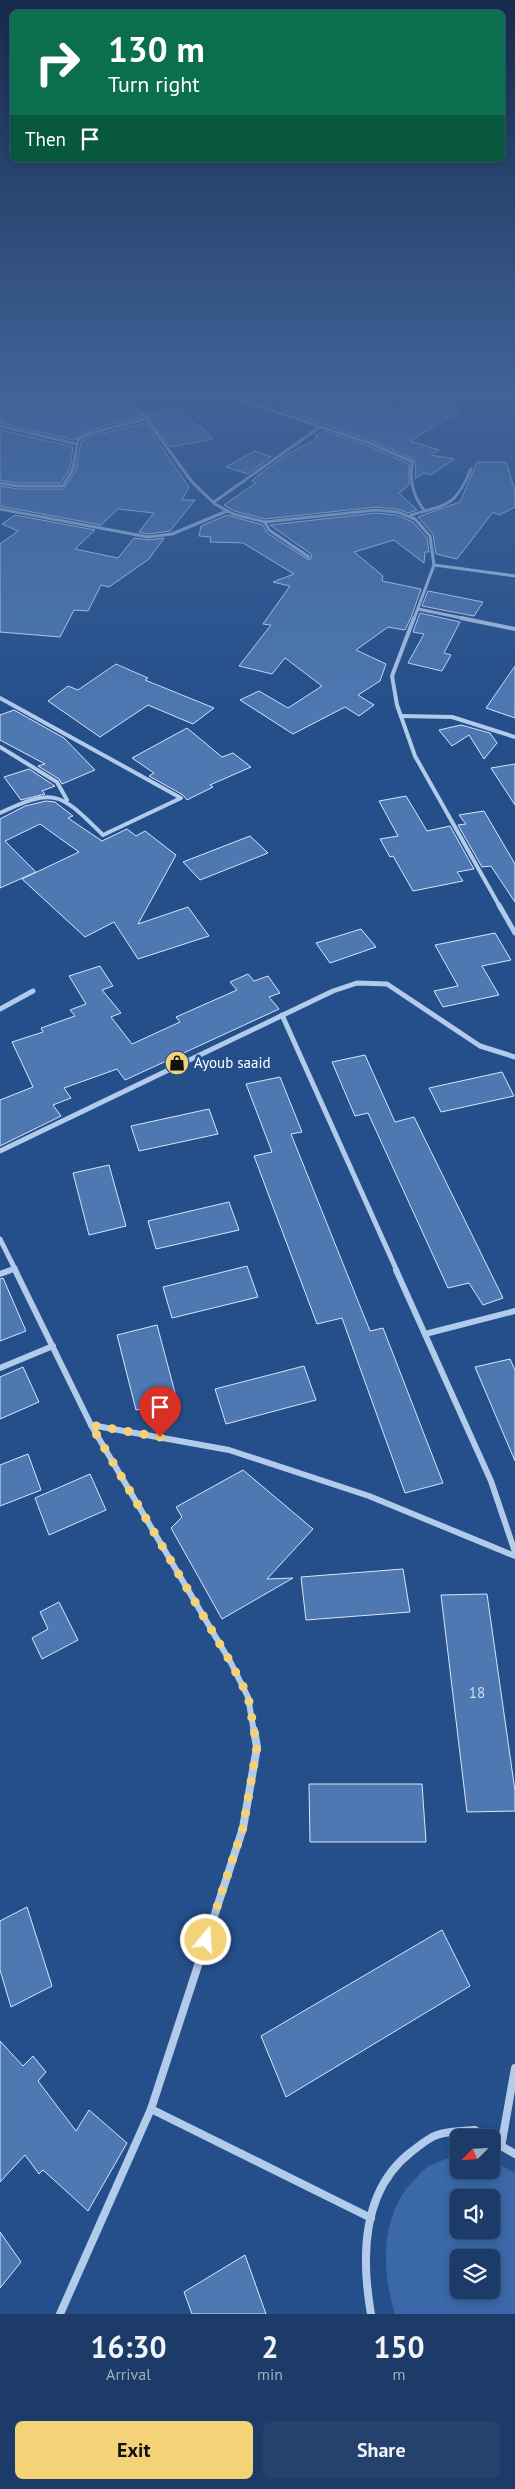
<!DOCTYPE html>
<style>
:root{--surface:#1c3b68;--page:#25426e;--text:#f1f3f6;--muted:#a0adc0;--line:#3a557c;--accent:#f4d378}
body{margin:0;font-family:"PT Sans",sans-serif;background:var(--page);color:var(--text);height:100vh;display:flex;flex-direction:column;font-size:19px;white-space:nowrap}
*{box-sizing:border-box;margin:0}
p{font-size:16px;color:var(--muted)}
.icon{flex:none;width:28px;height:28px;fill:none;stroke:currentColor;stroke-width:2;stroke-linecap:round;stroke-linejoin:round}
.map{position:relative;height:2314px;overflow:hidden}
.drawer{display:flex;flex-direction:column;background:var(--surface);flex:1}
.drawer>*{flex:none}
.hud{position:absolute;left:10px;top:10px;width:495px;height:152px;border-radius:8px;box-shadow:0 2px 8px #0003,0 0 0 1px var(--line);background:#0b6e4f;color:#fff;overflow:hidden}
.needle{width:32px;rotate:246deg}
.tools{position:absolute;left:450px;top:2129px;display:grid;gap:10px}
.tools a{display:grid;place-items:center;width:50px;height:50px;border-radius:8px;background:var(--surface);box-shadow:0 2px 8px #0003,0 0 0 1px var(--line);font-size:25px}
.pin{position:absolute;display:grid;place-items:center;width:42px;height:42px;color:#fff;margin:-51px -21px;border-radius:50% 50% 50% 0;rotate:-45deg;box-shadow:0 0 5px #0007}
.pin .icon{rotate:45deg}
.me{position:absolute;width:55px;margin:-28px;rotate:18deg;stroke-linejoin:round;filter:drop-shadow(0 0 4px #0008)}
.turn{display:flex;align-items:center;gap:18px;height:105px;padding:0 15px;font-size:22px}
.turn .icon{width:65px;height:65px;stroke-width:2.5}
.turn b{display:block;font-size:35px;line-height:42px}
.then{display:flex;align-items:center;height:48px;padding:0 15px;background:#0003;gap:10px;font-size:19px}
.eta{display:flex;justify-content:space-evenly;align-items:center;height:85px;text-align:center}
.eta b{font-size:30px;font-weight:700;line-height:35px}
.cta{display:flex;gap:10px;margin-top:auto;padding:10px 15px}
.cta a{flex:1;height:58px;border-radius:8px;background:var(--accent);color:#111;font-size:20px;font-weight:700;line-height:58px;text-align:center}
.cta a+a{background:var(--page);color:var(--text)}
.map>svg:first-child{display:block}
</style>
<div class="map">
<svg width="515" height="2314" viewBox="0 0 515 2314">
<rect width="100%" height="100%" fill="#254f8b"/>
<path fill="#3a68a8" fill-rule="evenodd" d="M454,2156h5v14h32v-10l24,13v141h-120c-14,-44 -15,-100 20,-135 4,-4 9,-10 14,-13 8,-4 17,-7 25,-10zM459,2198h32v32h-32zM459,2258h32v32h-32z"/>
<g fill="#4e78b2" stroke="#d8e5f8">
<path d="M0,391h87l28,7 -5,4 20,5 10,10 -51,13 -15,10 -74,-17z"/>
<path d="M323,391h14l62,20 28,-12 32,12 -49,30 29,9 -8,5 23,4 -23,16 -8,-2 -8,6 1,-17 -2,-3 -44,-19 -90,-31 31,-15 4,1z"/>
<path d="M180,408l16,18 4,-1 13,14 -43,8 -28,-37 11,3z"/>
<path d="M145,423l44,64 -7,13h13l-25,31 -22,3 -9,-2 15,-19 -36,-4 -17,16 -101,-19v-20l18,3h46l12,-19 5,-28 10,-6z"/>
<path d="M0,430l73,17 -3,21 -9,15h-43l-18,-3z"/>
<path d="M324,431l44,15 41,18v21l-10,8 18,17 -9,3 -11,-4 -21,-2 -111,12 -31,-8 -10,-6 32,-22 -4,-2 4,-4 27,-20 36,-20 -4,-1z"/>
<path d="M255,451l16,6 -23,17 -22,-7z"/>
<path d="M477,462h29l9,29v16l-16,8 -6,-3 -36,47 -21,-5 -3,-20 -15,-17 42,-15z"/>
<path d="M376,513l20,2 17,7 14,16 2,14h-4l-1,11 -30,-23 -40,12 29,24 -1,5 39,8 -9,26 -7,15 -17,-3 -32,23 30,14 -6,17 -22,14 16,10 -15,11 -14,-9 -52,27 -53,-34 19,-9 29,17 34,-22 -37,-28 -13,16 -33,-8 32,-41 -8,-1 27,-38 -17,-4 21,-8 -51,-31 -33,-1 1,-5 -12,-1 2,-10 26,-11 36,10 4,8 42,27 3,-2 -1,-4 -41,-29z"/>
<path d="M15,515l80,15 -20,19 43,9 16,-20 14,2 16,-2 -15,21 -40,28 -8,-2 -13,26 -14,-1 -14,27 -60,-5v-88l18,-13 -16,-7z"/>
<path d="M428,591l55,11 -9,14 -52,-10z"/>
<path d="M420,613l40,9 -16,31 7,2 -9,16 -34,-8 16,-29 -11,-2z"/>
<path d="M116,664l32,14 -3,2 69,28 -21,16 -45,-19 -48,32 -52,-36 20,-15 10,4z"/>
<path d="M515,666v52l-29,-10z"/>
<path d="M14,710l50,28 31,32 -33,14 -3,-5 -21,-13 7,-2 -45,-24v-25z"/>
<path d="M461,725l29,8 7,10 -13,16 -15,-24 -17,11 -13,-16z"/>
<path d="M187,728l35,29 11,-4 18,14 -41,18 3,2 -26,13 -4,-5 -34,-19 5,-3 -22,-15z"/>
<path d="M515,764v41l-24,-37z"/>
<path d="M29,769l26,17 -13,5 3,3 -24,6 -17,-23z"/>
<path d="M406,796l21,35 23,-5 24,43 -17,3 6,9 -50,10 -20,-35 -3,1 -10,-18 18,-3 -19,-35z"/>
<path d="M46,801l9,1 18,14 -5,2 34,23 25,-12 9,7 9,-5 31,24 -38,69 50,-17 21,29 -71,23 -24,-37 -29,15 -63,-58 57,-27 -39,-28 -35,17 31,31 -36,16v-69l25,-13z"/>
<path d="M484,811l31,53v38l-24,-36 -9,1 -24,-42 8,-1 -7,-9z"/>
<path d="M250,836l18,17 -68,27 -17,-18z"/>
<path d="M361,929l15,18 -46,16 -14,-20z"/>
<path d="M495,933l16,27 -29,6 17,29 -56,12 -9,-16 24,-5 -23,-41z"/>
<path d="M100,966l13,20 -11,4 19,23 -10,4 21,27 48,-22 -4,-5 61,-27 -7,-8 18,-8 6,7 14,-5 12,17 -11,4 10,12 -154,71 -8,-11 -53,19 7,10 -18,7 8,11 -61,30v-46l33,-13 -21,-45 31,-10 -2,-4 34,-12 -5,-6 16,-6 -17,-28z"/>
<path d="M365,1055l30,67 19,-5 89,181 -20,7 -14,-22 -21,5 -80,-175 -13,3 -23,-54z"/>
<path d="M502,1072l12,24 -73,16 -12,-24z"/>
<path d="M280,1077l22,55 -11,2 79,197 13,-3 60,155 -38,10 -63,-175 -25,6 -63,-168 18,-4 -26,-68z"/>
<path d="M209,1109l9,25 -79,17 -8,-25z"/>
<path d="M109,1165l17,61 -37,9 -16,-62z"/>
<path d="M229,1202l10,28 -83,19 -8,-28z"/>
<path d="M247,1266l11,31 -86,21 -9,-31z"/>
<path d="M3,1278l23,53 -26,10v-62z"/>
<path d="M157,1325l20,75 -41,10 -19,-75z"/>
<path d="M510,1359l5,11v91l-40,-94z"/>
<path d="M304,1366l12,34 -90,24 -11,-35z"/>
<path d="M23,1367l16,35 -39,17v-42z"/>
<path d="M28,1454l13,36 -41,16v-41z"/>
<path d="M243,1470l70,59 -46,50 26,-1 -71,41 -51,-91 11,-11 -6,-10z"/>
<path d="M90,1474l16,36 -57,25 -14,-37z"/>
<path d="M403,1569l7,43 -104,8 -5,-43z"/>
<path d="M487,1594l28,197v20l-48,1 -26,-217z"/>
<path d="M59,1602l19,38 -36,19 -10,-21 16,-9 -8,-17z"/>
<path d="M309,1784h113l4,58h-116z"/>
<path d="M27,1907l25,79 -41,21 -11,-37v-49z"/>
<path d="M442,1930l28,56 -184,111 -25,-61z"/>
<path d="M0,2041l23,25 10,-10 13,16 -8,9 38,50 13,-21 38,33 -39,68 -45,-41 -4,4 -14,-19 -25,27z"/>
<path d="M0,2232l21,30 -21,26z"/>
<path d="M245,2255l21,59h-74l-8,-22z"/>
</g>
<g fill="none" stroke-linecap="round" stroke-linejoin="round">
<g stroke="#b3cbea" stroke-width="3">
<path d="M99,391l26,4"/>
<path d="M120,391l26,28 46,63 23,22 18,10 32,8 111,-12 21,2 18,7 15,17 4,29 -20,54"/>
<path d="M214,391l155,52 44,19c-5,16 1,37 12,49"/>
<path d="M250,403l21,-12"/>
<path d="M0,426l76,18"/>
<path d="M0,483l18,3h45l10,-17 5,-29 12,-7 56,-14"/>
<path d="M214,502l106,-75"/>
<path d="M0,509l148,28 24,-3 55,-23"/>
<path d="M411,515c37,-11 44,-8 60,-46"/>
<path d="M265,522l4,8 40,27"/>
<path d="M434,565l81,11"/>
<path d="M418,609l49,10"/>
</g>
<g stroke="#b3cbea" stroke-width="4">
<path d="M414,618l-22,58 5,29 18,51 85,151"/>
<path d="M461,618l54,11"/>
<path d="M0,698l181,100 -78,37c-42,-41 -47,-49 -103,-22"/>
<path d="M401,716l51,1 63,20"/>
<path d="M0,747l57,35 10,18"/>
</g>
<g stroke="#b3cbea" stroke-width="5">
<path d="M499,905l16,28"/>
<path d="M0,1009l33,-18"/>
<path d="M282,1015l115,256"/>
<path d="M0,1151l333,-160 24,-8 30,1 93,62 35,11"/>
<path d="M0,1239l16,32"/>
<path d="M8,1271l7,-3"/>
</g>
<g stroke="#b3cbea" stroke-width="6">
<path d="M15,1270l76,155 140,238 17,34 6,35"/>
<path d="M396,1270l95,211 24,71"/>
<path d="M0,1274l11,-4"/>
<path d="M425,1334l90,-23"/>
<path d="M0,1368l53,-22"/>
<path d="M91,1425l138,25 140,46 146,60"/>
</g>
<g stroke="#b3cbea" stroke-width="8">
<path d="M151,2109l220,109"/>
<path d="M491,2140l24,14"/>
<path d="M501,2147l14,-79"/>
<path d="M60,2314l91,-205 92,-281 14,-81 -3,-17"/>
<path d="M371,2314c-10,-57 -9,-124 40,-162 8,-6 17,-14 26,-17 12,-4 26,-4 38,-5l12,8"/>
</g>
</g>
<linearGradient id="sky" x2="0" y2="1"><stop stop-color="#142b4c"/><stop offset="0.55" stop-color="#406398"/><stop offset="1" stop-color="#406398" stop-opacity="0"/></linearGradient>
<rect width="515" height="715" fill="url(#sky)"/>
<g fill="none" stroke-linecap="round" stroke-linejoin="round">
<path stroke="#f4d378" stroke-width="9" stroke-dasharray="0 16.2" d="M160,1437l-69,-12 140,238 17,33 9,51 -14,81 -37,112"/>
</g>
<defs>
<g id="shop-disc" transform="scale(1.25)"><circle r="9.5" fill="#f4d378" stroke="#254f8b"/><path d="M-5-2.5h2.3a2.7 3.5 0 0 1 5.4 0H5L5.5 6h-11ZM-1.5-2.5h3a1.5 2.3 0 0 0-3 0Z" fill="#111"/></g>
</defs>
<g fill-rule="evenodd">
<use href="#shop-disc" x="177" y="1063"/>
</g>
<g text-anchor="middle" stroke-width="5" stroke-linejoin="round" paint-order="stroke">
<g font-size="15" fill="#fff" stroke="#254f8b" text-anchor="start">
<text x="194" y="1068">Ayoub saaid</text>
</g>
<g font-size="15" fill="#d3ddec">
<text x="477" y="1698">18</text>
</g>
</g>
</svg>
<div class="tools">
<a><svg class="needle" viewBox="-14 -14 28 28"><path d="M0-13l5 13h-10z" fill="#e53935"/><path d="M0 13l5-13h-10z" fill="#a0adc0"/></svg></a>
<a><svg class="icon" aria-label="sound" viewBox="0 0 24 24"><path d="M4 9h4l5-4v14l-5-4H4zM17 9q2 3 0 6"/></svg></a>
<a><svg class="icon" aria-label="layers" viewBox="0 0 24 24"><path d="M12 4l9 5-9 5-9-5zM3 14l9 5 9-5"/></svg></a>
</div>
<div class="pin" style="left:160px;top:1437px;background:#d93025"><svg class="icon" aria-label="arrive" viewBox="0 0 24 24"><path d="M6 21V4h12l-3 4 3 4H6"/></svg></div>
<svg class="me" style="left:206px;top:1940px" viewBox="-20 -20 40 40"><circle r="17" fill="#f4d378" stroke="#fff" stroke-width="3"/><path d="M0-11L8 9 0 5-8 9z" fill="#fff"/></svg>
<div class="hud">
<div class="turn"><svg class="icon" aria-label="right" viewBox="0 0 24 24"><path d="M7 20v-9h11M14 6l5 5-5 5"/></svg><div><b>130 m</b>Turn right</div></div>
<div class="then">Then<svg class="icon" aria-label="arrive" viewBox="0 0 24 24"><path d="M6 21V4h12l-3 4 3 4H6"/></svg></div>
</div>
</div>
<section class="drawer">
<div class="eta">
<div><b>16:30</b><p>Arrival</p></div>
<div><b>2</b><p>min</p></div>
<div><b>150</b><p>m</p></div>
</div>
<div class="cta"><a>Exit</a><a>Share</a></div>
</section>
